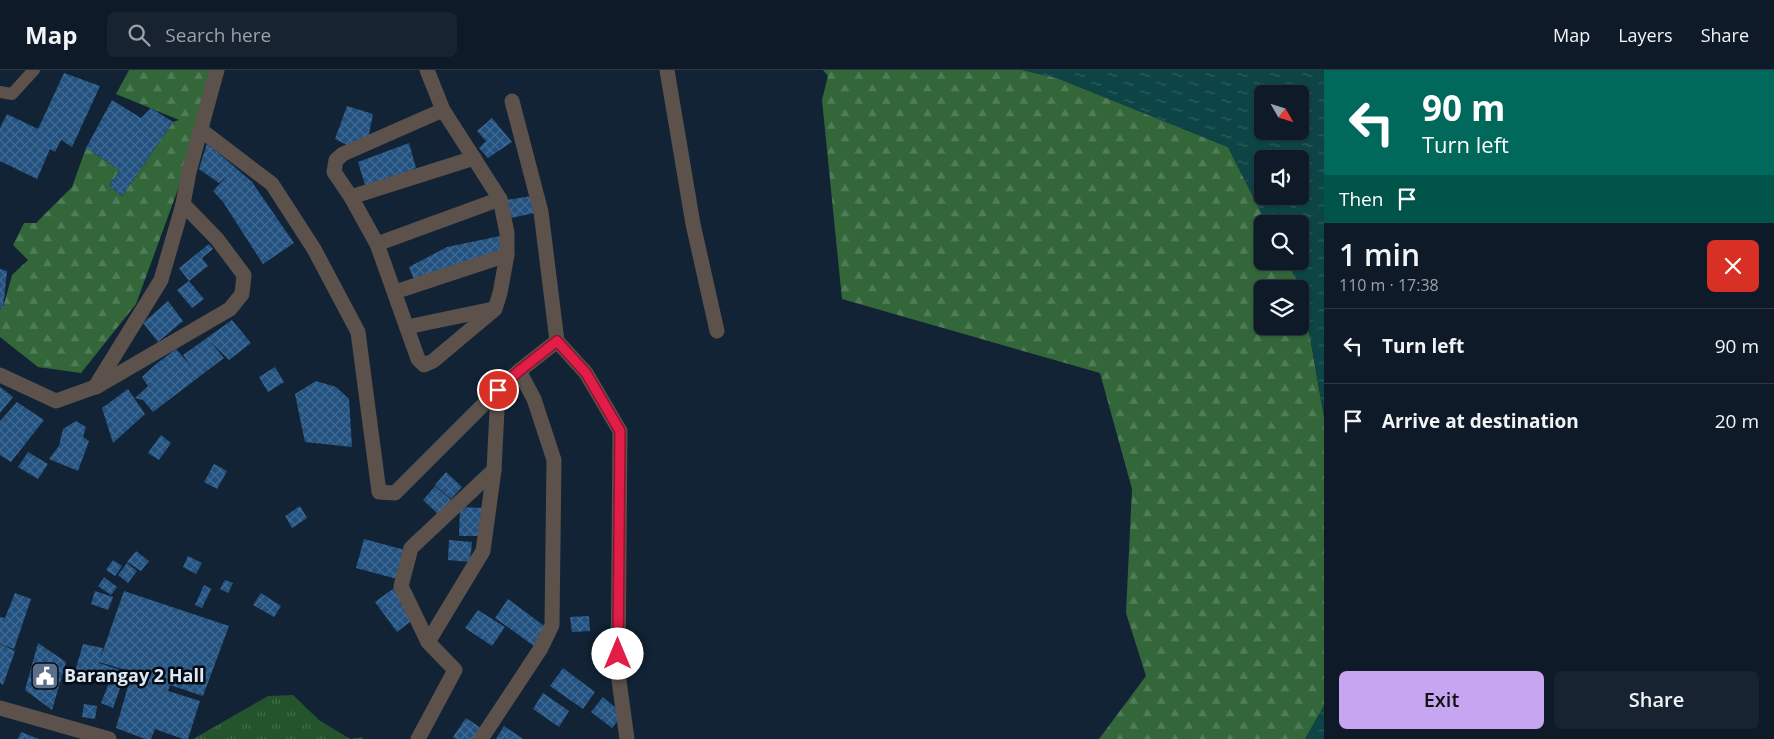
<!DOCTYPE html>
<meta charset="utf-8">
<style>
:root{--surface:#0e1a28;--page:#172330;--text:#f1f3f6;--muted:#9ba1a8;--line:#2e3845;--accent:#c6a6f0}
body{margin:0;font-family:"Open Sans",sans-serif;background:var(--page);color:var(--text);height:100vh;display:flex;flex-direction:column;font-size:19px;white-space:nowrap}
*{box-sizing:border-box;margin:0}
p{font-size:16px;color:var(--muted)}
.icon{flex:none;width:28px;height:28px;fill:none;stroke:currentColor;stroke-width:2;stroke-linecap:round;stroke-linejoin:round}
.map{position:relative;flex:1;overflow:hidden}
.sheet{display:flex;flex-direction:column;background:var(--surface);width:450px}
.sheet>*{flex:none}
.banner{background:#00695c;color:#fff;overflow:hidden}
.needle{width:32px;rotate:129deg}
.tools{position:absolute;left:1254px;top:15px;display:grid;gap:10px}
.tools a{display:grid;place-items:center;width:55px;height:55px;border-radius:8px;background:var(--surface);box-shadow:0 1px 4px #0004,0 0 0 1px var(--line);font-size:25px}
.pin{position:absolute;display:grid;place-items:center;width:42px;height:42px;color:#fff;margin:-21px;border:2px solid #fff;border-radius:50%;box-shadow:0 1px 5px #0007}
.me{position:absolute;width:55px;margin:-28px;rotate:0deg;stroke-linejoin:round;filter:drop-shadow(0 0 4px #0008)}
.turn{display:flex;align-items:center;gap:18px;height:105px;padding:0 15px;font-size:22px}
.turn .icon{width:65px;height:65px;stroke-width:2.5}
.turn b{display:block;font-size:35px;line-height:42px}
.then{display:flex;align-items:center;height:48px;padding:0 15px;background:#0003;gap:10px;font-size:19px}
.round{display:grid;place-items:center;flex:none;width:52px;height:52px;border-radius:8px;background:var(--page)}
.headline{display:flex;align-items:center;justify-content:space-between;height:85px;padding:0 15px}
h1{font-size:30px;font-weight:600;line-height:38px}
.cta{display:flex;gap:10px;margin-top:auto;padding:10px 15px}
.cta a{flex:1;height:58px;border-radius:8px;background:var(--accent);color:#111;font-size:20px;font-weight:600;line-height:58px;text-align:center}
.cta a+a{background:var(--page);color:var(--text)}
ul{padding:0;list-style:none}
li{display:flex;align-items:center;gap:15px;height:75px;padding:0 15px;border-top:1px solid var(--line)}
li div{flex:1}
li b{display:block;font-size:19px}
li em{font-style:normal}
header{display:flex;align-items:center;gap:30px;box-sizing:border-box;height:70px;padding:0 25px;background:var(--surface);border-bottom:1px solid var(--line)}
header strong{font-size:24px}
nav{display:flex;gap:28px;margin-inline-start:auto;font-size:18px}
.search{width:350px;height:45px;background:var(--page);display:flex;align-items:center;gap:12px;box-sizing:border-box;padding:0 18px;border-radius:8px;color:var(--muted);font-size:19px}
main{display:flex;flex:1;min-height:0}
.map>svg:first-child{display:block}
</style>
<header>
<strong>Map</strong>
<div class="search"><svg class="icon" aria-label="search" viewBox="0 0 24 24"><circle cx="10" cy="10" r="6"/><path d="M15 15l6 6"/></svg>Search here</div>
<nav><a>Map</a><a>Layers</a><a>Share</a></nav>
</header>
<main>
<div class="map">
<svg width="1324" height="669" viewBox="0 0 1324 669">
<defs>
<pattern id="grass-tufts" width="24" height="20" patternUnits="userSpaceOnUse" patternTransform="scale(1.25)"><rect width="24" height="20" fill="#24542b"/><path d="M3 7l-1-3M5 7V3M7 7l1-3M15 17l-1-3M17 17v-4M19 17l1-3" fill="none" stroke="#436d4a"/></pattern>
<pattern id="forest-firs" width="22" height="20" patternUnits="userSpaceOnUse" patternTransform="scale(1.25)"><rect width="22" height="20" fill="#33673a"/><path d="M5 1l3.5 6h-7zM16 11l3.5 6h-7z" fill="#507d57"/></pattern>
<pattern id="water-ripples" width="26" height="14" patternUnits="userSpaceOnUse" patternTransform="scale(1.25)"><rect width="26" height="14" fill="#0d4445"/><path d="M2 4q2-2 4 0t4 0M15 11q2-2 4 0t4 0" fill="none" stroke="#305f60"/></pattern>
<pattern id="building-cross-hatch" width="8" height="8" patternUnits="userSpaceOnUse" patternTransform="scale(1.25)"><rect width="8" height="8" fill="#235280"/><path d="M0 0l8 8M0 8l8-8" fill="none" stroke="#426b93"/></pattern>
</defs>
<rect width="100%" height="100%" fill="#122335"/>
<path fill="url(#grass-tufts)" d="M293,625l26,25 31,19 12,-2 1,2h-170l75,-43z"/>
<g fill="url(#forest-firs)" fill-rule="evenodd">
<path d="M129,0h89l-18,59 -64,175 -55,69 -43,-6 -38,-30v-28l3,-1 9,-33 16,-15 -15,-15 11,-22h12l36,-36 14,-39 34,22 -11,16 13,10 51,-74 6,-2 -63,-26z"/>
<path d="M823,0h199l35,8 171,69 39,77h-5v37h25l15,30 22,126v289l-19,33h-206l47,-63 -20,-63 6,-124 -32,-116 -258,-74 -20,-199 6,-24zM1262,219h38v37h-38z"/>
</g>
<g fill="url(#water-ripples)" fill-rule="evenodd">
<path d="M1022,0h302v347l-22,-126 -15,-30h13v-37h-33l-39,-77 -171,-69zM1262,24h38v37h-38zM1262,89h38v37h-38z"/>
<path d="M1324,636v33h-19z"/>
</g>
<g fill="url(#building-cross-hatch)">
<path d="M64,3l36,13 -28,61 -11,-7 -6,12 -5,-3 -13,30 -37,-18v-33l7,-14 31,15z"/>
<path d="M112,30l29,18 10,-10 22,14 -51,74 -13,-10 11,-16 -34,-22z"/>
<path d="M347,36l26,8 -5,25 -19,7 -14,-7z"/>
<path d="M492,48l20,24 -24,16 -9,-10 7,-7 -9,-10z"/>
<path d="M207,73l45,39 42,61 -31,21 -40,-62 -10,-11 15,-16 -9,8 -20,-14z"/>
<path d="M409,73l7,25 -50,20 -8,-26z"/>
<path d="M532,126l3,17 -25,5 -4,-18z"/>
<path d="M505,165l-2,18 -87,32 -7,-18 38,-20z"/>
<path d="M209,174l4,5 -11,9 6,8 -19,15 -10,-13z"/>
<path d="M0,199l7,2 -4,38 -3,-1z"/>
<path d="M189,211l15,18 -12,9 -15,-18z"/>
<path d="M168,231l15,20 -25,21 -15,-19z"/>
<path d="M232,250l19,23 -22,17 -19,-19 14,17 -71,54 -10,-12 -8,-2 13,-12 -6,-9 14,-13 20,-15 15,17 -8,-11z"/>
<path d="M275,297l9,15 -16,10 -9,-15z"/>
<path d="M316,311l20,6 13,12 3,48 -47,-5 -10,-48z"/>
<path d="M0,317l13,10 -13,16z"/>
<path d="M128,319l17,25 -32,29 -11,-35z"/>
<path d="M17,332l27,18 -33,42 -11,-7v-34z"/>
<path d="M76,351l10,6 -3,10 6,4 -11,30 -29,-12 10,-13 4,-17z"/>
<path d="M161,365l10,8 -12,17 -11,-7z"/>
<path d="M28,382l20,12 -10,15 -20,-12z"/>
<path d="M214,394l13,7 -10,18 -13,-7z"/>
<path d="M446,402l16,15 -11,12 -16,-14z"/>
<path d="M435,416l16,14 -13,14 -15,-14z"/>
<path d="M300,436l7,12 -15,10 -7,-12z"/>
<path d="M460,437l22,1 -1,28h-22z"/>
<path d="M364,469l41,11 -8,29 -41,-11z"/>
<path d="M449,470l23,2 -2,20 -22,-2z"/>
<path d="M136,481l13,10 -8,10 -14,-9z"/>
<path d="M188,486l14,7 -6,11 -13,-7z"/>
<path d="M113,490l9,6 -7,10 -9,-6z"/>
<path d="M127,493l10,8 -9,12 -10,-8z"/>
<path d="M104,507l13,10 -6,8 -13,-9z"/>
<path d="M225,510l8,3 -5,10 -8,-4z"/>
<path d="M204,515l7,4 -9,19 -7,-3z"/>
<path d="M394,518l21,30 -18,14 -22,-30z"/>
<path d="M95,521l18,6 -5,13 -17,-6z"/>
<path d="M124,521l105,35 -26,70 -33,-11 -2,6 32,10 -12,38h-5l-28,-10 -4,10h-6l-29,-11 16,-56 -33,-10z"/>
<path d="M15,523l16,6 -17,50 -14,-5v-27l5,1z"/>
<path d="M261,523l20,13 -7,11 -21,-12z"/>
<path d="M508,529l39,29 -13,18 -39,-28z"/>
<path d="M478,540l27,17 -13,19 -27,-18z"/>
<path d="M589,546l1,15 -18,1 -2,-15z"/>
<path d="M38,573l28,19 -14,48 -27,-20z"/>
<path d="M0,574l15,7 -12,34 -3,-2z"/>
<path d="M83,574l20,4 -4,15 27,9 -13,36 -12,-5 8,-20 -35,-8z"/>
<path d="M563,598l32,24 -12,17 -33,-23z"/>
<path d="M543,623l26,18 -10,16 -26,-18z"/>
<path d="M603,627l20,17 -11,14 -21,-16z"/>
<path d="M84,634l13,2 -2,13 -13,-2z"/>
<path d="M466,648l18,12 -6,9h-22l-3,-2z"/>
<path d="M504,656l18,12v1h-26z"/>
<path d="M21,662l18,7h-21z"/>
</g>
<g fill="none" stroke-linecap="round" stroke-linejoin="round">
<path stroke="#5c514b" stroke-width="12" d="M0,22l12,2 22,-24"/>
<g stroke="#5c514b" stroke-width="15">
<path d="M427,0l16,40 57,89 7,34v22l-7,38 -5,16 -62,52 -9,4 -6,-6 -41,-115 -26,-47 -17,-25 2,-12 7,-6 100,-44"/>
<path d="M667,0l26,154 24,107"/>
<path d="M512,31l29,111 16,129"/>
<path d="M201,60l71,54 42,65 44,83 21,160 16,1 103,-103 21,-19 38,-30 29,32 34,58 -2,242 9,66"/>
<path d="M351,127l123,-39"/>
<path d="M377,174l123,-45"/>
<path d="M395,222l112,-37"/>
<path d="M407,257l86,-18"/>
<path d="M0,305l56,26 39,-14 66,-107 22,-76 6,-32 28,-102"/>
<path d="M96,317l134,-78 12,-15 2,-19 -27,-36 -34,-35"/>
<path d="M428,572l-27,-56 10,-38 83,-78"/>
<path d="M0,638l109,31"/>
<path d="M418,669l37,-69 -27,-28 55,-91 11,-81 4,-80"/>
<path d="M481,669l60,-91 11,-23 2,-165 -20,-61 -15,-28"/>
</g>
</g>
<g fill="none" stroke-linecap="round" stroke-linejoin="round">
<g stroke="#92132f" stroke-width="12">
<path id="route" d="M498,320l21,-19 38,-30 29,32 34,58 -2,223"/>
</g>
<use href="#route" stroke="#e11d48" stroke-width="9"/>
</g>
<defs>
<g id="civic-square" transform="scale(1.4375)"><rect x="-9" y="-9" width="18" height="18" rx="4" fill="#5c6f8a" stroke="#060c14"/><path d="M-.6-6.5H3V-4.5H.6V-3L4-1V1h2V6H-6V1h2V-1L-.6-3ZM-1.2 2.5V6h2.4V2.5Z" fill="#fff"/></g>
</defs>
<g fill-rule="evenodd">
<use href="#civic-square" x="45" y="606"/>
</g>
<g text-anchor="middle" stroke-width="5" stroke-linejoin="round" paint-order="stroke">
<g font-size="18" font-weight="bold" fill="#dde9f5" stroke="#060c14" text-anchor="start">
<text x="64" y="612">Barangay 2 Hall</text>
</g>
</g>
</svg>
<div class="tools">
<a><svg class="needle" viewBox="-14 -14 28 28"><path d="M0-13l5 13h-10z" fill="#e53935"/><path d="M0 13l5-13h-10z" fill="#9ba1a8"/></svg></a>
<a><svg class="icon" aria-label="sound" viewBox="0 0 24 24"><path d="M4 9h4l5-4v14l-5-4H4zM17 9q2 3 0 6"/></svg></a>
<a><svg class="icon" aria-label="search" viewBox="0 0 24 24"><circle cx="10" cy="10" r="6"/><path d="M15 15l6 6"/></svg></a>
<a><svg class="icon" aria-label="layers" viewBox="0 0 24 24"><path d="M12 4l9 5-9 5-9-5zM3 14l9 5 9-5"/></svg></a>
</div>
<div class="pin" style="left:498px;top:320px;background:#d93025"><svg class="icon" aria-label="arrive" viewBox="0 0 24 24"><path d="M6 21V4h12l-3 4 3 4H6"/></svg></div>
<svg class="me" style="left:618px;top:584px" viewBox="-20 -20 40 40"><circle r="19" fill="#fff"/><path d="M0-13L10 11 0 6-10 11z" fill="#e11d48"/></svg>
</div>
<section class="sheet">
<div class="banner">
<div class="turn"><svg class="icon" aria-label="left" viewBox="0 0 24 24"><path d="M17 20v-9H6M10 6l-5 5 5 5"/></svg><div><b>90 m</b>Turn left</div></div>
<div class="then">Then<svg class="icon" aria-label="arrive" viewBox="0 0 24 24"><path d="M6 21V4h12l-3 4 3 4H6"/></svg></div>
</div>
<div class="headline"><div><h1>1 min</h1><p>110 m · 17:38</p></div><a class="round" style="background:#d93025;color:#fff"><svg class="icon" aria-label="close" viewBox="0 0 24 24"><path d="M6 6l12 12M18 6L6 18"/></svg></a></div>
<ul>
<li><svg class="icon" aria-label="left" viewBox="0 0 24 24"><path d="M17 20v-9H6M10 6l-5 5 5 5"/></svg><div><b>Turn left</b></div><em>90 m</em></li>
<li><svg class="icon" aria-label="arrive" viewBox="0 0 24 24"><path d="M6 21V4h12l-3 4 3 4H6"/></svg><div><b>Arrive at destination</b></div><em>20 m</em></li>
</ul>
<div class="cta"><a>Exit</a><a>Share</a></div>
</section>
</main>
